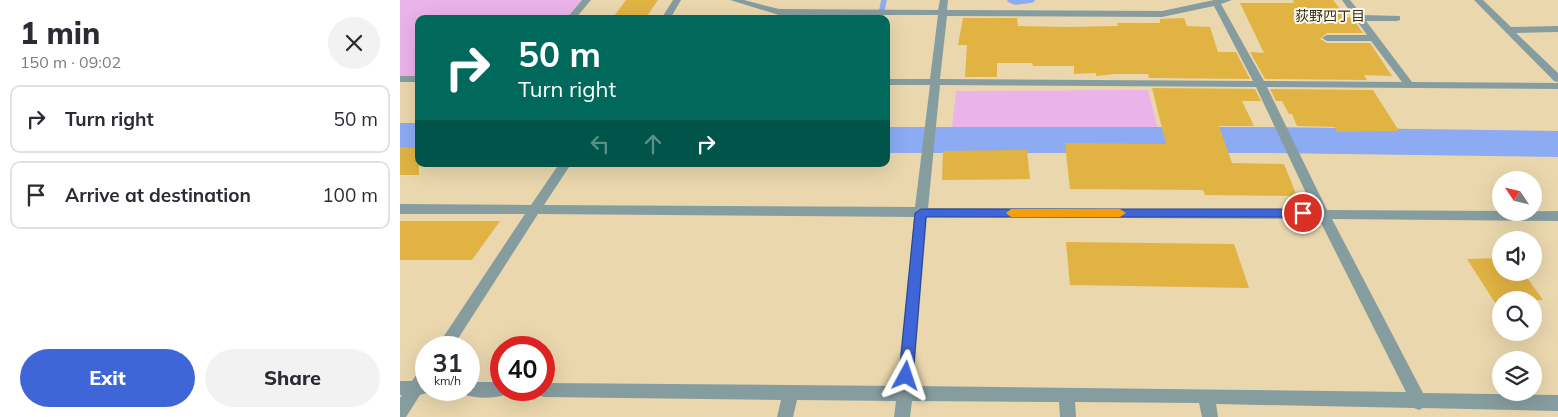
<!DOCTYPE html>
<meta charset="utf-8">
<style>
:root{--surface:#fff;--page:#f2f2f3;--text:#2b2b33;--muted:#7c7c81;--line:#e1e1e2;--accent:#3f66d8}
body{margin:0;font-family:Mulish,"Noto Sans JP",sans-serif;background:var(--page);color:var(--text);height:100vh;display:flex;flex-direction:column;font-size:19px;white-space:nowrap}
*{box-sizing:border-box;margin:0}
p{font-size:16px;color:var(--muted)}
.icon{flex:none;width:28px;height:28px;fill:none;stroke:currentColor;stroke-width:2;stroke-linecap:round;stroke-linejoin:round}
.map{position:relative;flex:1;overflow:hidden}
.panel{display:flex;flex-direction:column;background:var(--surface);width:400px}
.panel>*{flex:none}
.guide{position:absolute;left:15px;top:15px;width:475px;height:152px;border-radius:10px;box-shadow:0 5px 20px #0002;background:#00695c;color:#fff;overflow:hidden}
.needle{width:32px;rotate:305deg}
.controls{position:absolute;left:1092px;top:171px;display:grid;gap:10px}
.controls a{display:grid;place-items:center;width:50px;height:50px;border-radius:50%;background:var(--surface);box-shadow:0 5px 20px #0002;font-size:25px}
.speed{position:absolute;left:15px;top:336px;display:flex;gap:10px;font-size:25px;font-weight:700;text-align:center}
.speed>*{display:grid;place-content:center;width:65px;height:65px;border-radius:50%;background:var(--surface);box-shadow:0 5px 20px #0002;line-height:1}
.speed small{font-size:12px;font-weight:400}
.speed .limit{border:8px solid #d22;background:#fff;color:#111}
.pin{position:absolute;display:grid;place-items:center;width:42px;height:42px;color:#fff;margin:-21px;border:2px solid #fff;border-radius:50%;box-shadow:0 1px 5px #0007}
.me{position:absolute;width:55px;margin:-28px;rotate:5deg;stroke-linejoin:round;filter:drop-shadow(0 0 4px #0008)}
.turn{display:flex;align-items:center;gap:18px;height:105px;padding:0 20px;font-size:22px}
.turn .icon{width:65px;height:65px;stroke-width:2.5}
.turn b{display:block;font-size:35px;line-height:42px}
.lanes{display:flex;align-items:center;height:48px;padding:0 20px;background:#0003;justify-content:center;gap:25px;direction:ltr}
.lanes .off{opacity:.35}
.round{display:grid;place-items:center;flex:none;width:52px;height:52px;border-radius:26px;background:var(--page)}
.headline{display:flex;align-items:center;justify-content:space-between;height:85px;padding:0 20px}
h1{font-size:30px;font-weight:800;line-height:38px}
.primary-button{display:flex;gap:10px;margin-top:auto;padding:10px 20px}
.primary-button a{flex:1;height:58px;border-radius:30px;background:var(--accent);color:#fff;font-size:20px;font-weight:800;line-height:58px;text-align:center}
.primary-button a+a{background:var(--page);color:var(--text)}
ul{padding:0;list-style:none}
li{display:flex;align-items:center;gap:15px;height:68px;margin:0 10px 8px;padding:0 10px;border:2px solid var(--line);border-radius:10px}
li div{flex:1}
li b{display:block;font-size:19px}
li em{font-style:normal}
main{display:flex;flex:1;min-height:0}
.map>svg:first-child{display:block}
</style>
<main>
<section class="panel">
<div class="headline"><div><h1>1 min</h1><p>150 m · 09:02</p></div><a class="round"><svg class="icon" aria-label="close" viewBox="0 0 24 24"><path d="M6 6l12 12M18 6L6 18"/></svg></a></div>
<ul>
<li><svg class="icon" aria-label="right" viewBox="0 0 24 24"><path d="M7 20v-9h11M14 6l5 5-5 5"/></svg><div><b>Turn right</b></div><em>50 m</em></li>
<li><svg class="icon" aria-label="arrive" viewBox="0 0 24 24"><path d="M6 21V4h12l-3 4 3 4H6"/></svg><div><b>Arrive at destination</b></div><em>100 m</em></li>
</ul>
<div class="primary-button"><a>Exit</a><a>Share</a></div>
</section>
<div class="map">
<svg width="1158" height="417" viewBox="0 0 1158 417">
<rect width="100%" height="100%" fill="#ead7ae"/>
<g fill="#eab3ea">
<path d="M0,0h182l-16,19h-147v57h-19z"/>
<path d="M748,90l10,39 -206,-1 4,-37z"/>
</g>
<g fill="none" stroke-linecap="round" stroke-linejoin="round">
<g stroke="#8cabf3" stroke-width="5.5">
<path d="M610,0l5,2 17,-2"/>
<path d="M480,19l4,-19"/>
</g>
<g fill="#8cabf3" fill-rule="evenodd">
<rect x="0" y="123" width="19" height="26"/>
<path d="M486,127h381l291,4v26l-291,-4h-381z"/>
</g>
</g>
<g fill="#e1b343">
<path d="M226,0h32l-13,19h-33z"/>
<path d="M893,0h40l13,17 5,1 2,5h3l7,10h-36l-7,6 7,4h43l22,33 -28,-1 3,5 -102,-1 -15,-27 14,1 -24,-50h54z"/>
<path d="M563,18h54l1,8 48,1 52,-1 -1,-3h43v-4l24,-1 3,8 23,1 8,25h18l14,27 -101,-1 -1,-4h-33l-19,2v-3l-22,1v-8h-41l-1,-3h-35v14h-32l2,-32h-9z"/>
<path d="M752,88l103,1 6,12h-19l12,25h-35l13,37 52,1 13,32 -92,-1 -2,-5 -133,-1 -5,-46 101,1z"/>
<path d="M870,89l103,1 26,41 -62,1 -2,-5 -38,-1 -5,-12h-3l-7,-13h-6z"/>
<path d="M0,147l19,1v27h-19z"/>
<path d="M627,150l3,29 -88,1 1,-29z"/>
<path d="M0,221h100l-28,39h-72z"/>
<path d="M666,242l168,2 15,44 -179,-3z"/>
<path d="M1101,258v14h22l20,28h-42v12l-34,-53z"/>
</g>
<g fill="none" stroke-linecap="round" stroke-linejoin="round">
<g fill="#869da0" fill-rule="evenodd">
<path d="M182,0h9l-16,19h-9z"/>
<path d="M273,0h8l-11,19h-9z"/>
<path d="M330,0h14l35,9 159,1 2,-10h8l-1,10 215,1 52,-11h18l-11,4 43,77 138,1 -31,-41h-44l-5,-3 5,-3h40l-25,-35h8l12,15 38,1v4l-3,1h-31l46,61 146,1v6l-291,-2 60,123 174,1v1l57,-1v10l-226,-2 91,174 135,2v16l-135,-3 -4,2 -5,-2 -198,-4 2,13h-16l-3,-14 -124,-1 1,15h-16l-1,-15 -147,-1 -2,16h-16l2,-16 -99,-1 -4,17h-16l4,-17 -237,-3 -6,-2 -2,-5h8v-7l353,3 17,-169 -376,-3 -86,134h-16l89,-134h-125v-10l131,1 28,-41h12l-27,41 371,2 15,-122h-44v-6h44l8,-64h-159zM814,6l39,75 -313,-2 7,-63 215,1zM540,85l316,2 58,123 -386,-2zM527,217l392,2 87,173 -493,-6z"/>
<path d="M1074,0h9l28,27 47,-1v6l-42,1 42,40v9l-4,-1z"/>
<rect x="0" y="76" width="19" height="6"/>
<path d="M26,366l1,27 -7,2 -14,22h-6v-19l2,-3h-2v-14h12l9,-13z"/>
<path d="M69,382h32v8h7l-1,4c-12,5 -32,5 -44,0l-1,-4h7z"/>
</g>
</g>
<path fill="#3f66d8" stroke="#29428c" d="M521,209h382l6,4 -6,4h-377l-13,159 -2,4 -5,2 -5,-2 -2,-4 16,-163z"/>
<path fill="#f59e0b" d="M611,209h109l6,4 -6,4h-109l-5,-4z"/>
<g text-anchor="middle" stroke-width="4" stroke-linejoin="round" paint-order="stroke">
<g font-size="14" fill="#352d1d" stroke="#fff9ed">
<text x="930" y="21">荻野四丁目</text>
</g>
</g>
</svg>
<div class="controls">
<a><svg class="needle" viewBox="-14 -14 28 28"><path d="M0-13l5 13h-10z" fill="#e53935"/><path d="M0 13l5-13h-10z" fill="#7c7c81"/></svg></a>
<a><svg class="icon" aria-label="sound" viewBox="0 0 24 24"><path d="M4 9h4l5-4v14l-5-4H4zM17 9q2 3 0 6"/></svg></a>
<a><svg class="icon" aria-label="search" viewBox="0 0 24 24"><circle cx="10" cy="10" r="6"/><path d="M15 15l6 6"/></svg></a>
<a><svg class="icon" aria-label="layers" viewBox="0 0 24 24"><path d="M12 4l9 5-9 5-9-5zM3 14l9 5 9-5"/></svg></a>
</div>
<div class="speed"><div>31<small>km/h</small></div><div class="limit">40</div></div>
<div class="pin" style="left:903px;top:213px;background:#d93025"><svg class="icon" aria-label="arrive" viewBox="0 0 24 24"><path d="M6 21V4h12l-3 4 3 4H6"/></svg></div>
<svg class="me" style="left:506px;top:376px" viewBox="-20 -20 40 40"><path d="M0-17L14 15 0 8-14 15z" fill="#3f66d8" stroke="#fff" stroke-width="4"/></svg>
<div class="guide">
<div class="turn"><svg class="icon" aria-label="right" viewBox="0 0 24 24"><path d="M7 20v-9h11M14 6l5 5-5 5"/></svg><div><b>50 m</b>Turn right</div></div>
<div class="lanes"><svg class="icon off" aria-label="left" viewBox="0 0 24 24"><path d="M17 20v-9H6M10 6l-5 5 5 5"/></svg><svg class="icon off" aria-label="ahead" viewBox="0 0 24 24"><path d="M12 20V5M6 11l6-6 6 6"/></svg><svg class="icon" aria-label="right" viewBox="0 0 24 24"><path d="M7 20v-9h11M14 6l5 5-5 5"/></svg></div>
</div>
</div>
</main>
